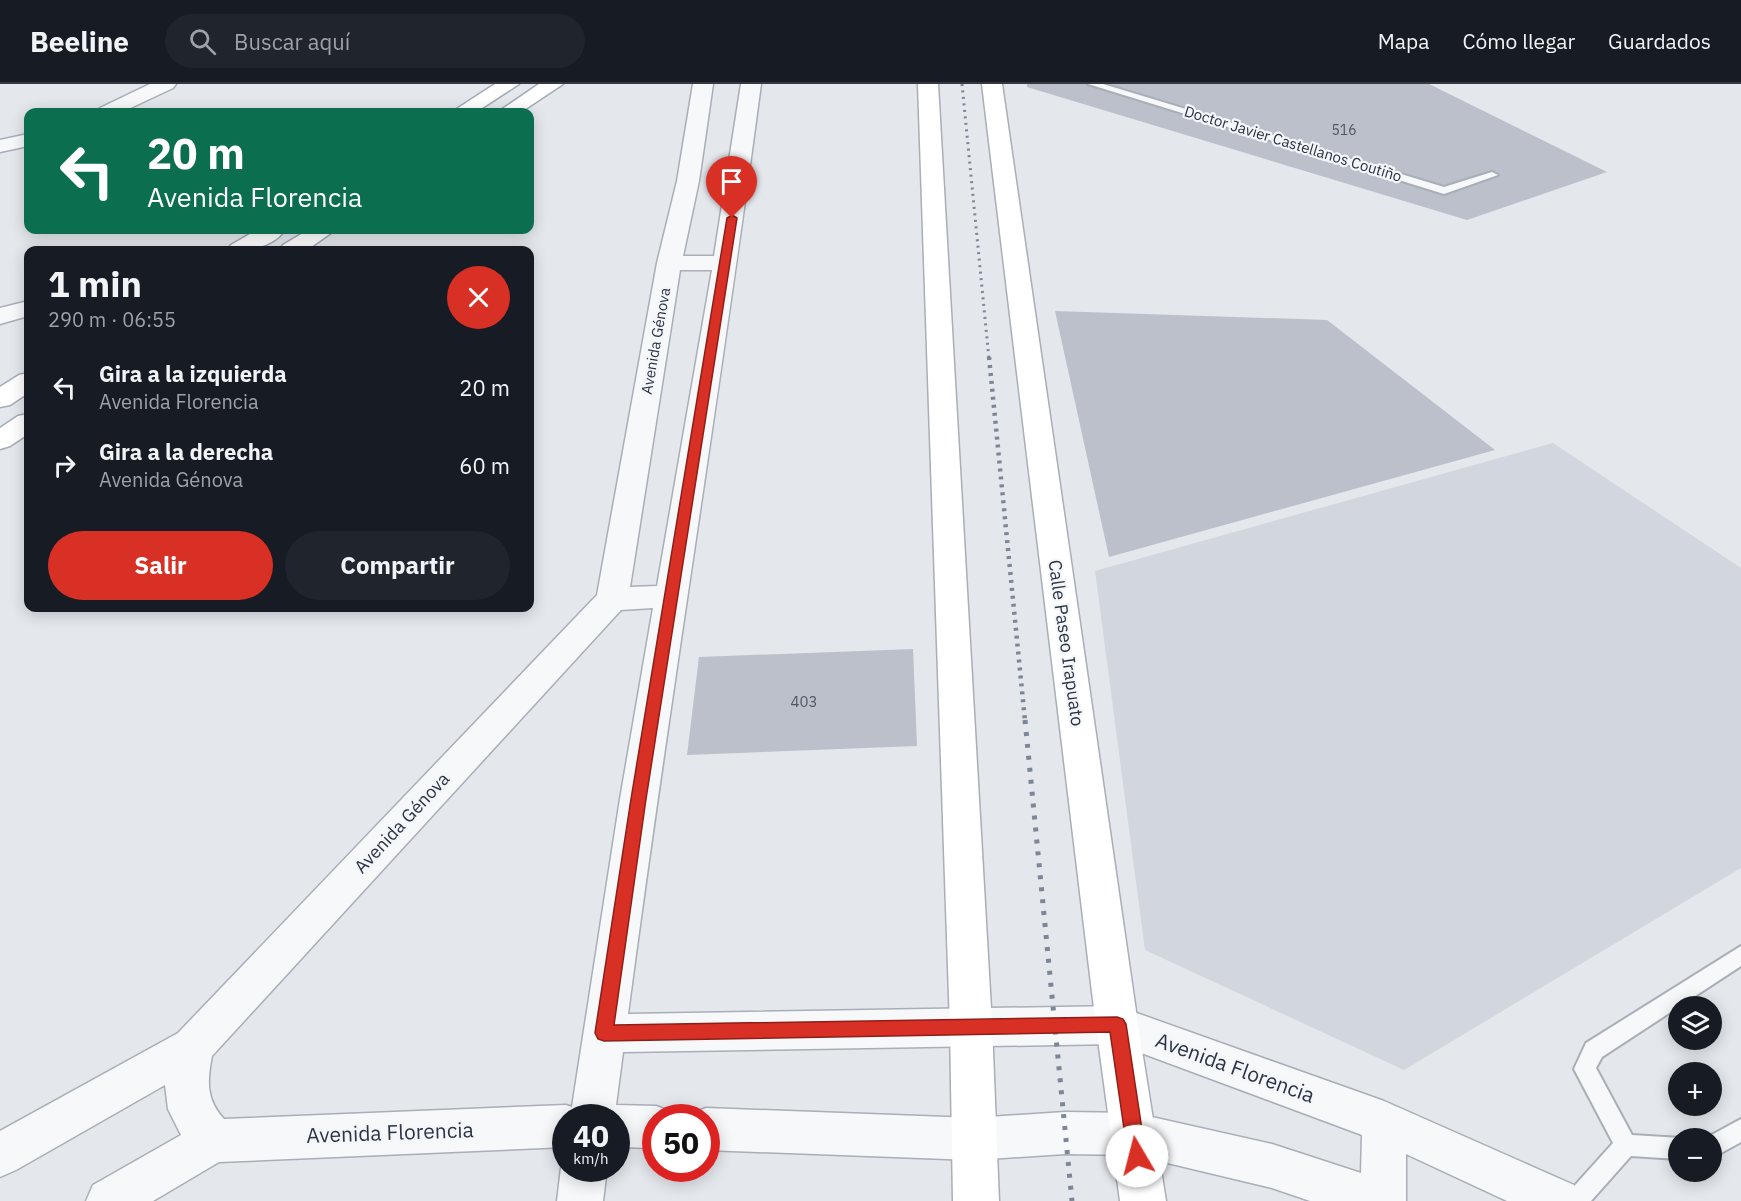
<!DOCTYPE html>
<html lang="es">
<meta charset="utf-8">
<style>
:root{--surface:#171b24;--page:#20242c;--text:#f1f3f6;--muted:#9ea1a6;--line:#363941;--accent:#d93025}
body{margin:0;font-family:"IBM Plex Sans",sans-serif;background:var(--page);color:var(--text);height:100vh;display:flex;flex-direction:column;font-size:22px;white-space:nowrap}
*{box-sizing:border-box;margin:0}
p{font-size:20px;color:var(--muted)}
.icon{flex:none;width:33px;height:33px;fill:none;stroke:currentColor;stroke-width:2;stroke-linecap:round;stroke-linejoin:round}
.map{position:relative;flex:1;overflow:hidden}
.sheet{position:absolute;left:24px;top:162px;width:510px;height:366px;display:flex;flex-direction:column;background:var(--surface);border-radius:12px;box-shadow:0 3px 15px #0003}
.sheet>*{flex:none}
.banner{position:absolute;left:24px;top:24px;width:510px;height:126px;border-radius:12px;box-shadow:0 3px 15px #0003;background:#0b6e4f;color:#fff;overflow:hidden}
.buttons{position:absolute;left:1668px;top:912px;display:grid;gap:12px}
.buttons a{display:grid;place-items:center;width:54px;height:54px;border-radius:50%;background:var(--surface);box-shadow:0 3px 15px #0003;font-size:30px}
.speed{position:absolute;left:552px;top:1020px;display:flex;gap:12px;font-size:30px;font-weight:700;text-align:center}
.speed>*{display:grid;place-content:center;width:78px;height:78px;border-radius:50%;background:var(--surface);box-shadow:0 3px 15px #0003;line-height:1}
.speed small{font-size:15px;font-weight:400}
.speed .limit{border:9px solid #d22;background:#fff;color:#111}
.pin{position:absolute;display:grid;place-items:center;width:51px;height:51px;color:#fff;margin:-62px -26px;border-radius:50% 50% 50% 0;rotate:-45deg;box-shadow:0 0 6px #0007}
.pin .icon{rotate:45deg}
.me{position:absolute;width:66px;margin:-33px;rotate:352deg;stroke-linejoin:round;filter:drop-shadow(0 0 4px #0008)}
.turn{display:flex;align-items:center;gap:21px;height:126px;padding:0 24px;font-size:27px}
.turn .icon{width:78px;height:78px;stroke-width:2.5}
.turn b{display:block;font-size:42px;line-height:51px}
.round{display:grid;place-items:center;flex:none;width:63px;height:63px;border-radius:32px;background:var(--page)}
.overview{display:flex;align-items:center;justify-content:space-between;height:102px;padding:0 24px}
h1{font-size:36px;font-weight:700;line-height:45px}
.action{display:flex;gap:12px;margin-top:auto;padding:12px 24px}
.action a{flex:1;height:69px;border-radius:36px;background:var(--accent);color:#fff;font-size:24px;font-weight:700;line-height:69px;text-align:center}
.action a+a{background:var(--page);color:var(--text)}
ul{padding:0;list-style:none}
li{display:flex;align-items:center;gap:18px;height:78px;padding:0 24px}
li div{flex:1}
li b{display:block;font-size:22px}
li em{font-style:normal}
header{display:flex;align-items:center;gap:36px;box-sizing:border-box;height:84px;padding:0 30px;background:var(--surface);border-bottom:2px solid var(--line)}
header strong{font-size:28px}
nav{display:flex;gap:33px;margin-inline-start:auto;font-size:21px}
.search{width:420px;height:54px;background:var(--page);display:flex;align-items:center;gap:15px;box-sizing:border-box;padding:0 21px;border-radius:33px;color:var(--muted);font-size:22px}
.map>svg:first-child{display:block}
</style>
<header>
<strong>Beeline</strong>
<div class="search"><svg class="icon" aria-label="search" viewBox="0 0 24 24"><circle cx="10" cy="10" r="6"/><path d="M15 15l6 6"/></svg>Buscar aquí</div>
<nav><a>Mapa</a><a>Cómo llegar</a><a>Guardados</a></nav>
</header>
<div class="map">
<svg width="1741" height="1117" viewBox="0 0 1741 1117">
<rect width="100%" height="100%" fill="#e4e7ec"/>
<path fill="#d2d6de" d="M1553,359l188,125v300l-337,202 -259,-120 -50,-379z"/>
<g fill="#bbc0ca">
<path d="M1027,0h402l178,88 -140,48 -440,-133z"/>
<path d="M1055,227l272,9 168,130 -386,107z"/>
<path d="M913,565l4,97 -230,9 12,-98z"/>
</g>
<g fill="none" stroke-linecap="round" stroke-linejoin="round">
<g stroke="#a9aeb7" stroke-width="4">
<g id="service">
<path d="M1088,0h15l341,103 48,-15 6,3 -54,19z"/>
<path d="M1741,862v20l-139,91 -6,11 36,67 49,3h-3v21l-47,-3 -40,45h-27l4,-8 45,-50 -39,-74 12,-26z"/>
<path d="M1741,1035v23l-29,16v-20h-6z"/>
</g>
</g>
<g stroke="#a9aeb7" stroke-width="3">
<g id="minor">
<path d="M150,0h26l-3,4 -51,24h-25l3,-4z"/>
<path d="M693,0h20l-14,97 -16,75h31l27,-172h20c-41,310 -92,619 -133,930l489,-8 267,95 190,84 7,16h-74l-101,-47v47h-96l-38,-13 -138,-33 -69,-1 -92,6 -267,-10v-32h-17l1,-4 16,-6 267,10 92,-6 69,1 138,31 89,29 1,-38 -245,-91 -494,8 -7,53 40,1 16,6 2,6h-18v30l-40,-1v-29h-50v29l-347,15 -66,39h-67l7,-16 88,-50 -13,-26 -3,-24 -149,85 -16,7v-46l178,-98 419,-438 60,-332 20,-82zM680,186h32l-55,316 -27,1zM653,524l-33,191 -48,308 -6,-2 -342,14c-18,-19 -17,-38 -12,-63l409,-446z"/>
<path d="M28,50v12l-28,6v-12z"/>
<path d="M566,1074v10h41l-4,33h-46l4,-33z"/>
</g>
</g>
<g stroke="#a9aeb7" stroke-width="3">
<path id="tertiary" d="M28,217v15l-28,8v-16z"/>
</g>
<g stroke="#a9aeb7" stroke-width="3">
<g id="secondary">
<path d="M918,0h20l54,942 7,175h-46l-3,-175z"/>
<path d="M982,0h20l136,941 28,176h-46l-24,-176z"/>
</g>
</g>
<g stroke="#a3abb8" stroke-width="3">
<g id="primary">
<path d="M495,0h24l-43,28h-24z"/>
<path d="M539,0h24l-42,28h-23z"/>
<path d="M257,146h28c-14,19 -37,20 -58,20l4,-5z"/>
<path d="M308,146h27l-28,20h-28l4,-5z"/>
<path d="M28,289v20l-18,12 -10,2v-20l19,-12z"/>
<path d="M28,330v20l-18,12 -10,3v-21l18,-12z"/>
</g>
</g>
<use href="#service" fill="#f7f8fa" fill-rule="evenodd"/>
<use href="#minor" fill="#f7f8fa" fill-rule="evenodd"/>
<use href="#tertiary" fill="#f7f8fa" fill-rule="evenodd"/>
<use href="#secondary" fill="#fff" fill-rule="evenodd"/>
<use href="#primary" fill="#fff" fill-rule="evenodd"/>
<path stroke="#7d8696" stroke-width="3" stroke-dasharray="2 4.5" stroke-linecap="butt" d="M962,0l27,275"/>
<path stroke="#7d8696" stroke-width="4.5" stroke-dasharray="3 5" stroke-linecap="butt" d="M989,273l36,364"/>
<path stroke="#7d8696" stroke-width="5" stroke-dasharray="4 8" stroke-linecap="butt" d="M1025,636l47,481"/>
</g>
<path fill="#d93025" stroke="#8d1f18" stroke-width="1.5" d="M732,131l5,3 -91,581 -32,226 503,-8 6,2 3,5 20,132 -2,7 -7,3 -7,-3 -2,-7 -18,-124 -506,9 -6,-2 -3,-6 36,-234 96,-581z"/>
<g text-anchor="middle" stroke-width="4.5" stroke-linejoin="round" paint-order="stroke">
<g font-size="14" fill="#4f5766">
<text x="1344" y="51">516</text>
</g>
<g font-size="15" fill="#2b3445" stroke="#f4f6f9">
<text transform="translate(1293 60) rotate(17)" y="5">Doctor Javier Castellanos Coutiño</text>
<text transform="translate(656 257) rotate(-80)" y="5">Avenida Génova</text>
</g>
<g font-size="15" fill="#4f5766">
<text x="804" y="623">403</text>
</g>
<g font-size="18" fill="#2b3445" stroke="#f4f6f9">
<text transform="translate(1066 559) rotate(82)" y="6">Calle Paseo Irapuato</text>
<text transform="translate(402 739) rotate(-47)" y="6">Avenida Génova</text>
</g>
<g font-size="21" fill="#2b3445" stroke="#f4f6f9">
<text transform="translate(1235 984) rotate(20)" y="7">Avenida Florencia</text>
<text transform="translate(390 1049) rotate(-2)" y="7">Avenida Florencia</text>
</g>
</g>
</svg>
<div class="buttons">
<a><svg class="icon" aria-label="layers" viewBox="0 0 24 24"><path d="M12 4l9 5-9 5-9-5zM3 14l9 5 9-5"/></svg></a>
<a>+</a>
<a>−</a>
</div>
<div class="speed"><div>40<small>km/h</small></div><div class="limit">50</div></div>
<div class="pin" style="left:732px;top:134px;background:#d93025"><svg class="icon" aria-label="arrive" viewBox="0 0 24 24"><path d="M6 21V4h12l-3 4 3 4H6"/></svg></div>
<svg class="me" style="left:1137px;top:1072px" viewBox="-20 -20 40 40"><circle r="19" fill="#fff"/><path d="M0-13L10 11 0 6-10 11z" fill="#d93025"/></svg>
<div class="banner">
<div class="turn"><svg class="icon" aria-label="left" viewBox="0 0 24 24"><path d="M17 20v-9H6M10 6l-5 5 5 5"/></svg><div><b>20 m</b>Avenida Florencia</div></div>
</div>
<section class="sheet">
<div class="overview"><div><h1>1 min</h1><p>290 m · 06:55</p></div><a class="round" style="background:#d93025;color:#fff"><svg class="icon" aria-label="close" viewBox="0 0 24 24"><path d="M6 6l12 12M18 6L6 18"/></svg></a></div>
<ul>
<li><svg class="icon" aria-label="left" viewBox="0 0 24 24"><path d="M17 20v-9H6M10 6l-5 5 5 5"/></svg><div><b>Gira a la izquierda</b><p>Avenida Florencia</p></div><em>20 m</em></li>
<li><svg class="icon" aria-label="right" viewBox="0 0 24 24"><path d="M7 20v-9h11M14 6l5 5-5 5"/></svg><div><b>Gira a la derecha</b><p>Avenida Génova</p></div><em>60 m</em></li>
</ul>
<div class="action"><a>Salir</a><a>Compartir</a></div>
</section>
</div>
